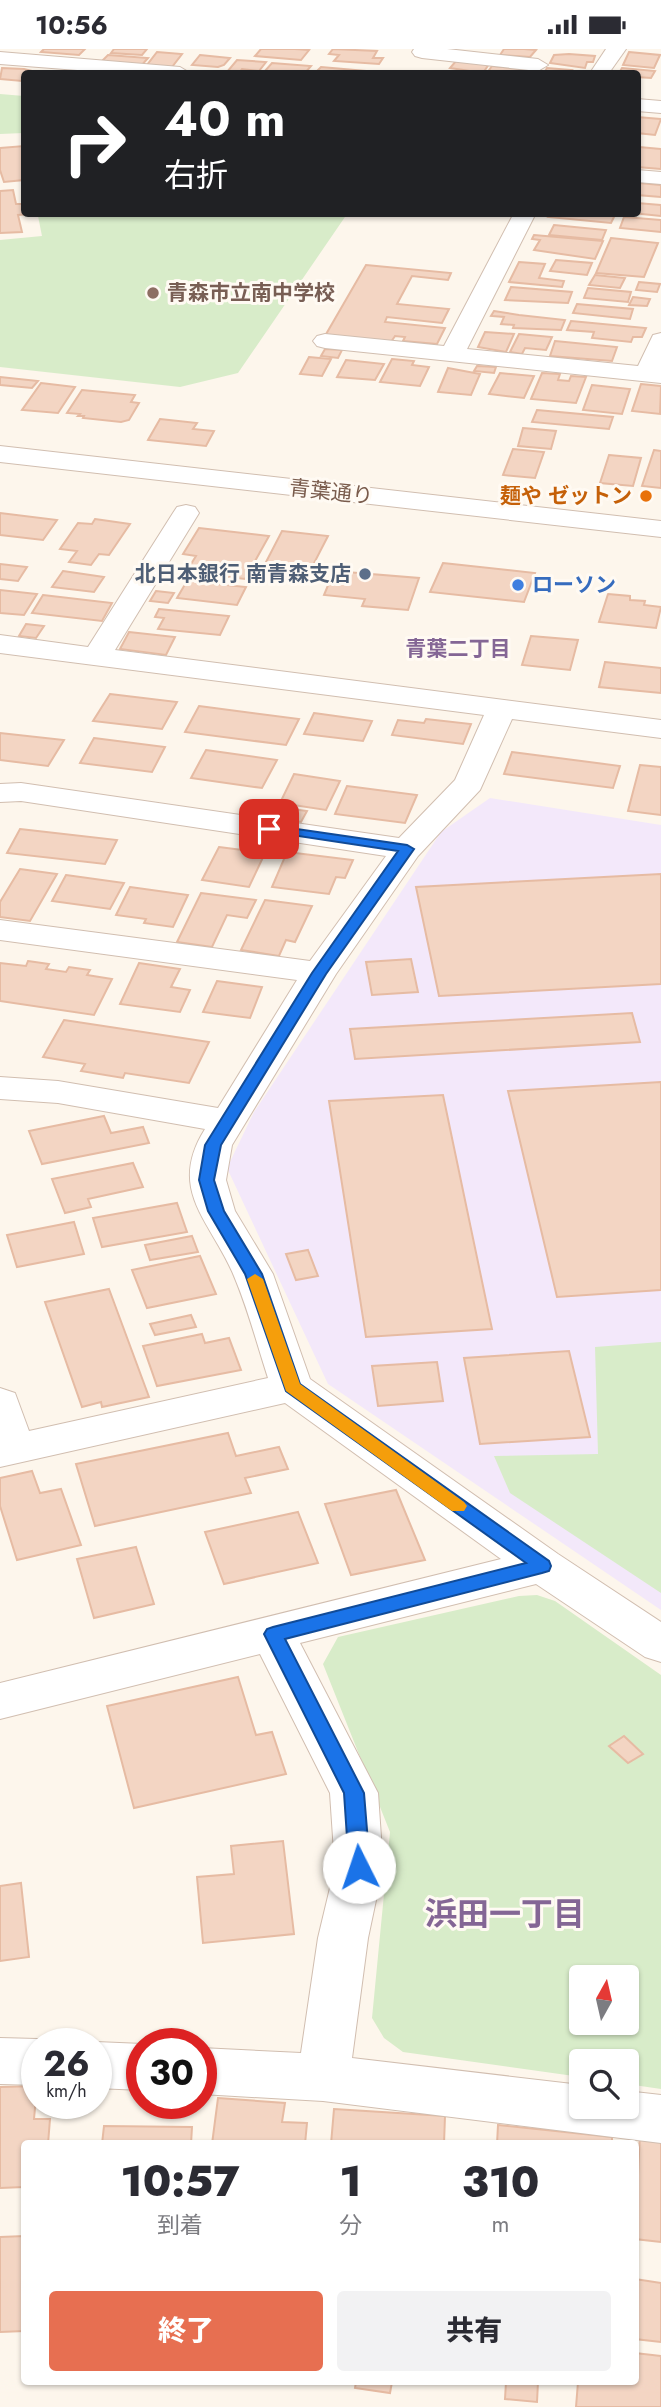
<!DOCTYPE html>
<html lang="ja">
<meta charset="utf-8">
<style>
:root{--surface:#fff;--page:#f2f2f3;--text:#2b2b33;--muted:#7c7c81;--accent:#e76f51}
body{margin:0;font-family:Jost,"Noto Sans JP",sans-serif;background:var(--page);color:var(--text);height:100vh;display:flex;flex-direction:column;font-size:26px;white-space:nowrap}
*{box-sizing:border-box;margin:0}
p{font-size:23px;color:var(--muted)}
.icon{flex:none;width:38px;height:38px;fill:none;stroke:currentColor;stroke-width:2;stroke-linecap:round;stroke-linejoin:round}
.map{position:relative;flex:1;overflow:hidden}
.sheet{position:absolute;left:21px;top:2091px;width:618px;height:245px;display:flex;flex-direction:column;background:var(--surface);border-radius:7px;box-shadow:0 2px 5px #0004}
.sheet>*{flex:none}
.guide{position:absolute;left:21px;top:21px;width:620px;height:147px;border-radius:7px;box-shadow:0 2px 5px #0004;background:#202124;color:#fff;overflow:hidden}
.needle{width:46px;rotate:8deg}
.controls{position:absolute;left:569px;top:1916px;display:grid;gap:14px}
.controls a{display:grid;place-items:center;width:70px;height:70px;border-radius:7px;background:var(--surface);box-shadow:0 2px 5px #0004;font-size:35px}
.speed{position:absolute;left:21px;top:1979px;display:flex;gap:14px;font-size:35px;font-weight:700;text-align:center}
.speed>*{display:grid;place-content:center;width:91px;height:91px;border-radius:50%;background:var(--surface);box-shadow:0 2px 5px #0004;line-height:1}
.speed small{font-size:18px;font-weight:400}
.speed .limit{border:10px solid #d22;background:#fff;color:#111}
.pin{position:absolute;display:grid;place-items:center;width:60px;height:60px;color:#fff;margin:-30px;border-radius:14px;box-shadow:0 4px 10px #0006}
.me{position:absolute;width:77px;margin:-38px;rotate:356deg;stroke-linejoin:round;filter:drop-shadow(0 0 5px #0008)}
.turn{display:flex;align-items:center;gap:24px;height:147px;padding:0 28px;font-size:32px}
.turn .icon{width:91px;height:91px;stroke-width:2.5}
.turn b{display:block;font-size:49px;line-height:60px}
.eta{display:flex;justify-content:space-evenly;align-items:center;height:119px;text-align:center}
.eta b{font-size:42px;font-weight:800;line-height:49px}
.primary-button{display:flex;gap:14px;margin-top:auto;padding:14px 28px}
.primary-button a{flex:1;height:80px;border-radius:7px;background:var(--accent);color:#fff;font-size:28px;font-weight:800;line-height:80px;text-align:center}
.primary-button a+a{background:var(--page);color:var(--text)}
.status{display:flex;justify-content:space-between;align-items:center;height:49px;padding:0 35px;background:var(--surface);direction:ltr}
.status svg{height:19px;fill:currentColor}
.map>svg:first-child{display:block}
</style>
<div class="status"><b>10:56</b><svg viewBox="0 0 49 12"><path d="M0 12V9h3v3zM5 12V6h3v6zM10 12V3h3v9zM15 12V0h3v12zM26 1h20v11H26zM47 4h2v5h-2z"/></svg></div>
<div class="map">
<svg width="661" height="2358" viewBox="0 0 661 2358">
<rect width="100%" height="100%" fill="#fdf6ec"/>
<path fill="#f3e8fa" d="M490,749l171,27v785l-333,-226 -101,-216 27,-56 187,-280z"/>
<g fill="#d8ecc9" fill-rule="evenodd">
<path d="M0,45l24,2v37l-24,1z"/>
<path d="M72,165v-1l275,1 -109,159 -58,14 -180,-20v-127l42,-4 -4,-20z"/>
<path d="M661,1293v251l-151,-100 -16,-37 104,-2 -3,-107z"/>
<path d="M537,1546l18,6 106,74v414l-34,-5 -1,-23h-45v16l-178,-25 -19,-14 -12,-20 18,-186 -67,-168 15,-27 181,-41zM581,1928h45v46h-45z"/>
</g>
<g fill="#f3d5c3" stroke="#e6bba3" stroke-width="2">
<path d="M44,0h41l-6,6 -38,-3z"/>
<path d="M114,0h33l-5,6 -31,-2z"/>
<path d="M261,0h34l14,1 -8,10 -46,-4z"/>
<path d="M333,0l44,2 -4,7h10l-4,6 -45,-3 5,-6 -10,-1z"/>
<path d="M504,0h20l12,1 -6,7 -30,-2z"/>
<path d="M157,3l25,2 -10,13 -25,-2z"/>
<path d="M629,3l31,3 -6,13 -31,-3z"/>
<path d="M569,5l26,2 -2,6h-6l-2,6 -35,-5 4,-8z"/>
<path d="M108,6l40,3 -7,8 -40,-4z"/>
<path d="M200,6l30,3 -6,7 -6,2 -26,-2z"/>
<path d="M237,11l29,2 -7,9 -17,-2 -3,4 -12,-1z"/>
<path d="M456,12l33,3 -6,9 -33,-5z"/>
<path d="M272,14l39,3 -6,7 -41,-1z"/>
<path d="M492,17l33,3 -3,4h-35z"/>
<path d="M321,18l46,4 -2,2h-50z"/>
<path d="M2,19l22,1 8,2 -8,2 -2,8 -22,-2z"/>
<path d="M547,19l25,2 -2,3h-26z"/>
<path d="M622,19l33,3 -4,7 -14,-1v-4h-18z"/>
<path d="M637,68l24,2 -6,16 -18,-2z"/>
<path d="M24,97v34l-20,2 -4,-12v-22z"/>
<path d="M639,98l22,2v20l-24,-2z"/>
<path d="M639,134l22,2v12l-24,-2z"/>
<path d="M13,141l3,14h8v9l7,1 -13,1 4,17 -22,1v-42z"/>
<path d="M637,154l24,2v11l-29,-3h5z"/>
<path d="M550,164h66l-5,10 -63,-6z"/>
<path d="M624,168l37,3v12l-41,-4z"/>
<path d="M554,176l52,5 -4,10 -53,-5z"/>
<path d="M534,186l69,6 -8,18 -61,-9 6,-10 -8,-1z"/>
<path d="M611,189l47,5 -14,34 -48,-4z"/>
<path d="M556,211l36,3 -5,12 -37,-4z"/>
<path d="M519,213l26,2 -6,14 25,3 -2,6 -53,-5z"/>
<path d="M366,216l85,8 -3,7 -36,-4 -15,28 52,5 -7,14 -55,-6 -2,5 60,6 -8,16 -34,-3 2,-4 -10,-1 -4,6 -66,-6z"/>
<path d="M595,226l30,3 -5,10 -31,-3z"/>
<path d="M639,233l21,2 -3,8 -21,-2z"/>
<path d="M511,238l61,5 -4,11 -63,-3z"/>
<path d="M588,239l43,4 -3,10 -44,-4z"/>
<path d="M633,248l17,2 -3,7 -18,-1z"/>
<path d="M577,255l56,5 -3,10 -57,-6z"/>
<path d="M494,262l25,4 46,5 -4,10 -48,-2 1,-3 -13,-1 3,-7 -13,-1z"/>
<path d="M571,272l75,7 -4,9h-9l-2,5 -39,-4 2,-6 -27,-2z"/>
<path d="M485,283l29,2 -8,18 -28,-5z"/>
<path d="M519,285l33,3 -6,13 -21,-2 -3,6 -12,-2z"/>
<path d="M555,292l62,6 -5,14 -62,-5z"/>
<path d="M325,300l17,1 -4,8 -17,-2z"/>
<path d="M309,308l22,2 -9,17 -22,-2z"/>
<path d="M392,310l22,2 -2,4 17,2 -9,19 -40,-4z"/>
<path d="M346,311l38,4 -9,16 -38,-3z"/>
<path d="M477,317l19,1 -2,6 -20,-2z"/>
<path d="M448,319l32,6 -9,21 -33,-3z"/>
<path d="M500,324l34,3 -10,22 -35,-4z"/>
<path d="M542,324l18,1 -2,6 11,1 2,-5 15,1 -10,26 -45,-4z"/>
<path d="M0,328l38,4 -6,7 -32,-3z"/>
<path d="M41,334l34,4 -17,26 -36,-3z"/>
<path d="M641,335l20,2 -1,28 -28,-3z"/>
<path d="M592,336l38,4 -8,25 -39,-4z"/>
<path d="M82,341l53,5 -4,7 8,1 -10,17 -8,2 -38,-4 1,-2h-6l2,-2 -13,-1z"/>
<path d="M537,361l76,7 -4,12 -77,-7z"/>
<path d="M160,370l37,4 -4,6 21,2 -8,15 -58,-6z"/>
<path d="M523,379l33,3 -5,18 -33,-3z"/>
<path d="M513,400l31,3 -9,26 -32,-3z"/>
<path d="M654,401l7,1v37l-19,-2z"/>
<path d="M609,406l32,3 -8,28 -33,-3z"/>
<path d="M0,464l57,7 -14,20 -43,-5z"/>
<path d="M95,470l35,5 -21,31 -10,-1 -8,11 -22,-3 8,-11 -17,-2 18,-26 14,1z"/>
<path d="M199,479l70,8 -24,43 -59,-7 10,-16 -13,-2z"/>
<path d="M282,482l46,5 -18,35 -18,-2 -6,11 -17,-2 6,-11 -11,-1z"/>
<path d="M443,514l92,10 -11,29 -94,-10z"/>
<path d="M0,515l27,3 -9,14 -18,-2z"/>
<path d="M63,522l41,6 -10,15 -42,-5z"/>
<path d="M334,522l85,7 -11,32 -46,-4 3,-7 -41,-4z"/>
<path d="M187,532l59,6 -9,18 -60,-7z"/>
<path d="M0,541l37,4 -13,21 -24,-2z"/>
<path d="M156,542l18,2 -6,10 -18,-2z"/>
<path d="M608,545l22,2v4l15,1 -1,4 17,2 -5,21 -57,-6z"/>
<path d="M43,546l69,8 -10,18 -70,-8z"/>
<path d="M159,560l70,7 -9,19 -62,-6 6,-11 -9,-1z"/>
<path d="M26,575l18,2 -8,12 -17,-2z"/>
<path d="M129,583l46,5 -9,18 -46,-6z"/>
<path d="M531,587l47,4 -8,30 -48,-5z"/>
<path d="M605,613l56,6v25l-62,-6z"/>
<path d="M110,645l67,8 -15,27 -69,-8z"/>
<path d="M199,657l100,13 -13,26 -101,-13z"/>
<path d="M314,664l58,8 -9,20 -59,-7z"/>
<path d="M426,670l45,5 -8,20 -71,-9 6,-15 26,3z"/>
<path d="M0,684l64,7 -16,26 -48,-6z"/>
<path d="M94,689l71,9 -13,25 -72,-9z"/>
<path d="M206,701l71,10 -15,28 -71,-10z"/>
<path d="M512,703l108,14 -7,22 -109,-14z"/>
<path d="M640,716l21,2v48l-33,-4z"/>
<path d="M294,725l46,7 -14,29 -46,-7z"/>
<path d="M347,737l70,9 -12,28 -70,-9z"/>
<path d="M284,759l23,3 -6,11 -22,-3z"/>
<path d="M20,780l97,11 -12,24 -98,-11z"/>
<path d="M219,798l46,6 -16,34 -47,-7z"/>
<path d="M287,803l66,8 -8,18 -9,-1 -7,17 -57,-7z"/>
<path d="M20,820l37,5 -27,47 -30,-4v-15z"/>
<path d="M661,825v110l-222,12 -23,-109z"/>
<path d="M66,826l58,8 -14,26 -58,-8z"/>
<path d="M130,838l58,8 -15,32 -29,-4 2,-4 -30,-4z"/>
<path d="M201,844l55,7 -9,18 -20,-3 -15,32 -35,-5z"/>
<path d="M265,851l47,6 -17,36 -9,-2 -7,16 -38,-6z"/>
<path d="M411,910l7,33 -46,3 -6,-33z"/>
<path d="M28,912l21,3 -3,5 20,3 3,-5 21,3 -3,5 25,4 -18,36 -94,-14v-38l26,3z"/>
<path d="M139,914l41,6 -9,18 19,3 -10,22 -60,-8z"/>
<path d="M217,932l45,6 -12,31 -47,-6z"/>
<path d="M632,964l8,29 -285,17 -5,-30z"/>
<path d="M64,971l145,22 -20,41 -64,-10 -2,5 -42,-7 4,-7 -42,-7z"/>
<path d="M661,1033v208l-104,7 -49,-206z"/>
<path d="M443,1046l49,234 -126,8 -37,-236z"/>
<path d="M104,1067l7,17 32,-6 6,16 -107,21 -13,-33z"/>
<path d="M133,1114l10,24 -55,12 3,8 -26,6 -13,-34z"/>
<path d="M177,1154l10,29 -85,15 -9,-29z"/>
<path d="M74,1173l10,32 -67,13 -10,-32z"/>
<path d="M192,1187l6,16 -48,8 -5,-15z"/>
<path d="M308,1201l10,26 -22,4 -10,-26z"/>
<path d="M200,1207l16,38 -69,14 -15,-38z"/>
<path d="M109,1240l40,108 -47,10 -1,-5 -19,5 -37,-105z"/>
<path d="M191,1266l5,12 -41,8 -5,-11z"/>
<path d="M202,1285l3,9 24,-5 12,32 -84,16 -14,-40z"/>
<path d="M569,1302l21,86 -110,7 -16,-86z"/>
<path d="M437,1313l6,39 -65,5 -6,-40z"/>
<path d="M228,1384l8,23 43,-9 9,22 -43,9 6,15 -156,33 -19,-62z"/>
<path d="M32,1422l8,22 21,-4 20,56 -64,15 -17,-54v-28z"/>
<path d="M396,1441l29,70 -74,15 -26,-71z"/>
<path d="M298,1463l20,51 -94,21 -19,-52z"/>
<path d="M136,1498l18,57 -60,14 -17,-59z"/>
<path d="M238,1628l18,58 16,-3 14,42 -152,34 -27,-102z"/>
<path d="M624,1687l19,18 -15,9 -19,-17z"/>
<path d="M283,1792l11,93 -91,9 -6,-66 37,-3 -3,-28z"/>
<path d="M21,1834l8,74 -29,4v-75z"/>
<path d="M37,2037l-3,33h16l-2,25h-24v43l-24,1v-101z"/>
<path d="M218,2049l67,5 -3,19 25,1 -2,21h-93z"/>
<path d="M334,2060l111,7 -1,28h-113z"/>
<path d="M498,2076l114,12v7h-115z"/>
<path d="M104,2077l88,1 -1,17h-89z"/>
<path d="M640,2084l21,3v106l-26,-3z"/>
<path d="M24,2187v95l-24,1v-95z"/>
<path d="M635,2230l26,4v59l-26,-3z"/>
<path d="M635,2304l26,3v51h-85l2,-25h57z"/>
<path d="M356,2333h36l-2,11 -35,-5z"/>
<path d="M506,2333h32l-1,20 -32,-3z"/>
</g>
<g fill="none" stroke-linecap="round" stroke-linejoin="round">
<g stroke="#d1beb0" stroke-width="2">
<g id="minor">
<path d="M414,0h33l91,10 10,6 -10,6 -116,-13 -7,-2 -3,-4z"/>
<path d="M606,0h20l-17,24h-19z"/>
<path d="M0,3l180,15 10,6h-74l-116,-9z"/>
<path d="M637,50l24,2v12l-24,-2z"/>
<path d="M637,121l24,2v12l-24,-2z"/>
<path d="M514,164h22l-69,136 171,17 15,-31 8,-2v50l-336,-35 -8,-2 -4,-5 4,-5 8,-2 119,12z"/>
<path d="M0,397l661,75v16l-661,-75z"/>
<path d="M186,456l9,2 4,6 -84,137 546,70v18l-149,-19 -32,71 -62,66 -82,118 -104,171 -6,35 9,31 38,63 37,105 248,175 103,68v40l-16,-5 -109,-73 -236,59 78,150 5,74 -15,71 -16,120 229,27v22h45v-16l35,4v48l-338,-42 -122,-7v-46l100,5 17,-115 17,-71 -5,-74 -70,-139 -260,65v-36l501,-124 -216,-156 -285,64v-79l15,5 14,38 239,-53c-11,-34 -20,-69 -34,-102 -22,-54 -68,-85 -29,-147l-147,-26 -58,-4v-22l58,4 160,27 79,-128 -297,-40v-20l310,41 76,-105 -365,-55 -21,1v-18l21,-1 378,55 56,-58 29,-65 -484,-62v-18l88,12 85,-134 4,-6z"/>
<path d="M0,1989l37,1 14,5h-14v41l-37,-1z"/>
<path d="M96,1993l47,2 -1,46 -46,-2v-44h-6z"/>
</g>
</g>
<use href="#minor" fill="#fff" fill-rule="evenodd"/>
</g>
<path fill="#1a73e8" stroke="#114b97" stroke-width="2" d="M269,776l138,20 7,4 -88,125 -105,171 -7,35 10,31 38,63 38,110 249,177 2,5 -2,5 -7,2 -257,66 79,154 6,74 -3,6 -8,2 -7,-2 -3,-6 -5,-74 -80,-159 3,-5 6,-2 253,-64 -240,-172 -41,-117 -37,-63 -9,-31 6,-35 107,-172 86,-122 -133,-20v-5z"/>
<path fill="#f59e0b" d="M255,1225l8,5 37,105 164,118 3,4 -3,5h-12l-166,-120 -39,-112z"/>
<circle fill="#8d6e63" stroke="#fffaf3" stroke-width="2.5" cx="153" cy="244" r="7"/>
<circle fill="#e8710a" stroke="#fffaf3" stroke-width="2.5" cx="646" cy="447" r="7"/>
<circle fill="#5c6f8a" stroke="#fffaf3" stroke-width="2.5" cx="365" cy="525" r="7"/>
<circle fill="#3f7fe0" stroke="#fffaf3" stroke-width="2.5" cx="518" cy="536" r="7"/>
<g text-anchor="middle" stroke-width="6" stroke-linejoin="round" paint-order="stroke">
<g font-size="21" font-weight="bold" fill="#785e54" stroke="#fffaf3" text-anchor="start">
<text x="167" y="251">青森市立南中学校</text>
</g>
<g font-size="21" fill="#7a5c4d" stroke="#fffaf3">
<text transform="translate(331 443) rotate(6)" y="7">青葉通り</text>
</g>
<g font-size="21" font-weight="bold" fill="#c56008" stroke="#fffaf3" text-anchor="end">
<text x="632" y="454">麺や ゼットン</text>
</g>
<g font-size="21" font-weight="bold" fill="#4e5e75" stroke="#fffaf3" text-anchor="end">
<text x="351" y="532">北日本銀行 南青森支店</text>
</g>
<g font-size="21" font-weight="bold" fill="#366cbe" stroke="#fffaf3" text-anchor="start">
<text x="532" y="543">ローソン</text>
</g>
<g font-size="21" font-weight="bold" fill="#846695" stroke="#fffaf3">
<text x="458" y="607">青葉二丁目</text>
</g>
<g font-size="32" font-weight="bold" fill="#846695" stroke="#fffaf3">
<text x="505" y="1876">浜田一丁目</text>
</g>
</g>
</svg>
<div class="controls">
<a><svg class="needle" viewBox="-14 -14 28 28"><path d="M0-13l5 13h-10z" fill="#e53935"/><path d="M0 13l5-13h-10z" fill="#7c7c81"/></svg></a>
<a><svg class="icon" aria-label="search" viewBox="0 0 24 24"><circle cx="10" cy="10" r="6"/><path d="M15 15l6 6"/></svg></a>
</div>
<div class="speed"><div>26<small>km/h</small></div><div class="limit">30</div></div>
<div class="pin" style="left:269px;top:780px;background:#d93025"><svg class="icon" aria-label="arrive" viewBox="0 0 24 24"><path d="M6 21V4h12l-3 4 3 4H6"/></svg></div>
<svg class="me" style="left:359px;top:1818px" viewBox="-20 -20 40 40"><circle r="19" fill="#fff"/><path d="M0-13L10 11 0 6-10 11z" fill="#1a73e8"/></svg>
<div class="guide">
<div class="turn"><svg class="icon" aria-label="right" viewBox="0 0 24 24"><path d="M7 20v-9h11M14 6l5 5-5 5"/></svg><div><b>40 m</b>右折</div></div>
</div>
<section class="sheet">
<div class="eta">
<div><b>10:57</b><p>到着</p></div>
<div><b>1</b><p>分</p></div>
<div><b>310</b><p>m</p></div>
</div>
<div class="primary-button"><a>終了</a><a>共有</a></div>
</section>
</div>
